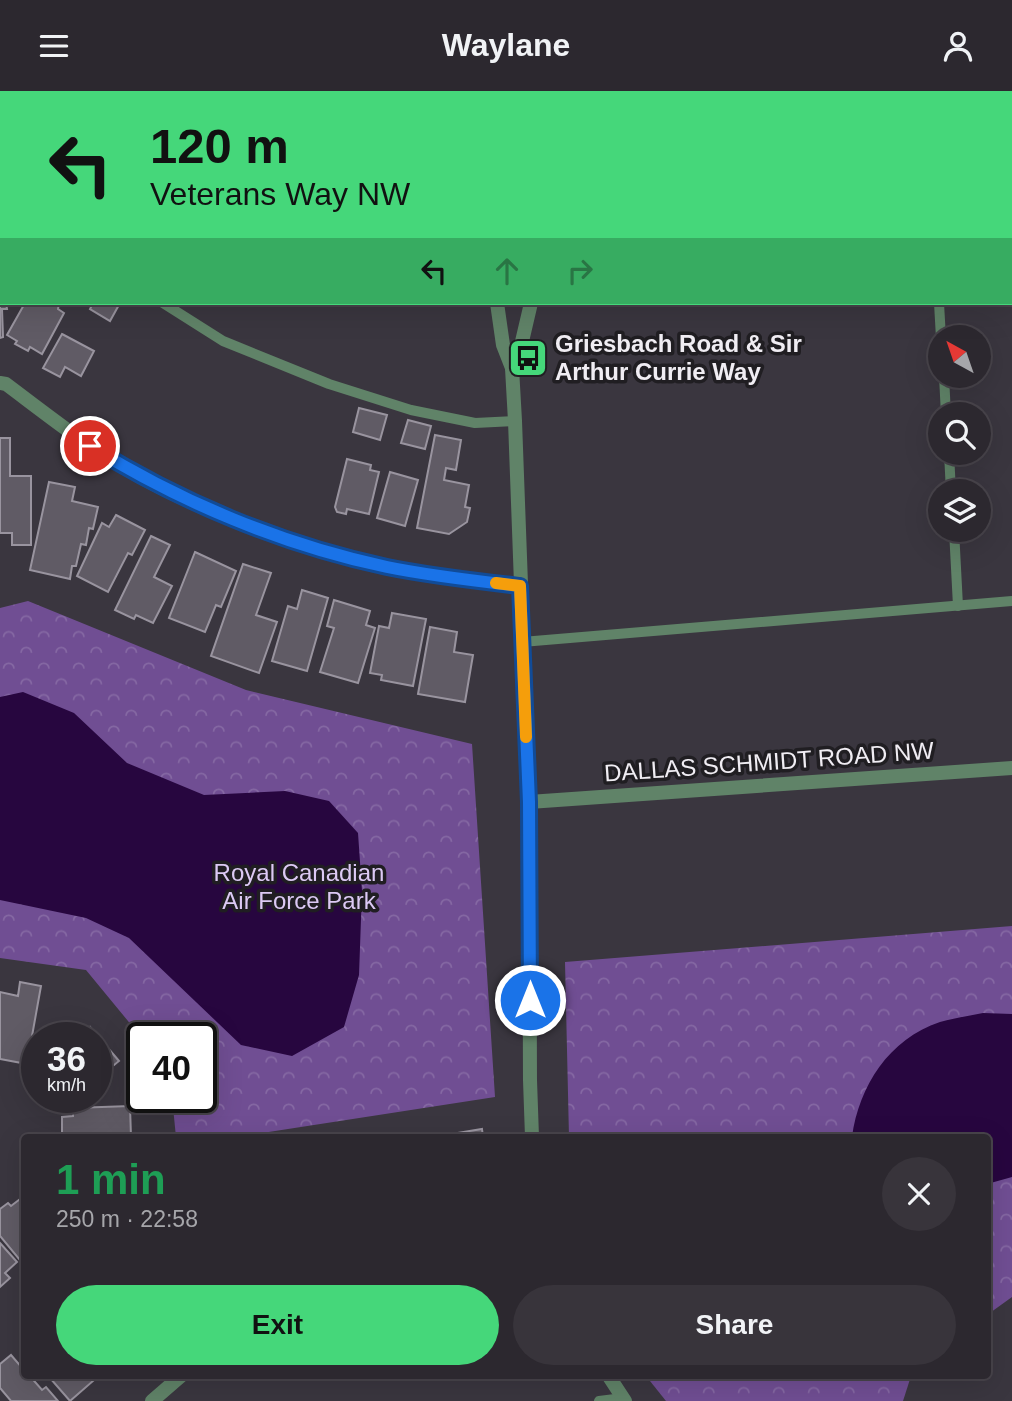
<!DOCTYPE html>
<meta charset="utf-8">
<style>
:root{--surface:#2c282f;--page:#38343b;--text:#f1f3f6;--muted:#a6a6aa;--line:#48444b;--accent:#45d77a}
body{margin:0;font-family:Arial,sans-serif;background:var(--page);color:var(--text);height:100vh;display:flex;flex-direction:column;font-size:26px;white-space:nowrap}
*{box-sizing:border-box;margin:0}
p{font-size:23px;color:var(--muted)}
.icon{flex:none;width:38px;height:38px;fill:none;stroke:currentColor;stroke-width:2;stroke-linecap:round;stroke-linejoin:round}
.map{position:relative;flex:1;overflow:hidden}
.sheet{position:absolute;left:21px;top:1043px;width:970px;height:245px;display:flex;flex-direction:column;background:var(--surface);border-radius:7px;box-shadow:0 7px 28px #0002,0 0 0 2px var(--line)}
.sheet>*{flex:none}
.guide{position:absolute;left:0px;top:0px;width:1013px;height:214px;box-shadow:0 7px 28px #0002,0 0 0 2px var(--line);background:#45d77a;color:#111;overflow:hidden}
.needle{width:46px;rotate:320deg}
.controls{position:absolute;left:928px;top:234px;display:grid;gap:14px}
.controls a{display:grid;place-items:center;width:63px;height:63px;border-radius:50%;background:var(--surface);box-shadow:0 7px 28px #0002,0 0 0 2px var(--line);font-size:35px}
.speed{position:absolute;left:21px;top:931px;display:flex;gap:14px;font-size:35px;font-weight:700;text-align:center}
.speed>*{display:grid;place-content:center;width:91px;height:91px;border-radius:50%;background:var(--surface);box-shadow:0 7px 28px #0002,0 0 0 2px var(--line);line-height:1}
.speed small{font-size:18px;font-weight:400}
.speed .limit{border:4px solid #111;border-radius:10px;background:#fff;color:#111}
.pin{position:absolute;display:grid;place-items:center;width:60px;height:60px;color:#fff;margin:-30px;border:4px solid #fff;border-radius:50%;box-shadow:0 2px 7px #0007}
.me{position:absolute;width:77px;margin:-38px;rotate:0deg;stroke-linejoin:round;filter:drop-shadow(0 0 5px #0008)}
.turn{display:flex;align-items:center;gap:24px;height:147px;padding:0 35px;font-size:32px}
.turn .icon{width:91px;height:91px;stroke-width:2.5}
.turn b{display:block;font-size:49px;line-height:60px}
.lanes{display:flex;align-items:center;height:66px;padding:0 35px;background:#0003;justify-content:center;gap:35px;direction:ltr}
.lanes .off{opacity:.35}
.round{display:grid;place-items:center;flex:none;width:74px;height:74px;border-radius:37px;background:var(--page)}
.headline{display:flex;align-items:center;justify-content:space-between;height:119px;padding:0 35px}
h1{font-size:42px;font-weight:700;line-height:52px;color:#1e9e55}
.action{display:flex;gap:14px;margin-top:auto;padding:14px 35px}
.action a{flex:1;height:80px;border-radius:42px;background:var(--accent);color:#111;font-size:28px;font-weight:700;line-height:80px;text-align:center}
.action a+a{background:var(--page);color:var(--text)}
header{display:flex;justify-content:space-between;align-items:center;height:91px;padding:0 35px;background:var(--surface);font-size:32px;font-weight:700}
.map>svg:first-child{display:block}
</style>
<header><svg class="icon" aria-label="menu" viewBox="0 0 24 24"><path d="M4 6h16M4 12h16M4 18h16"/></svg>Waylane<svg class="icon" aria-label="person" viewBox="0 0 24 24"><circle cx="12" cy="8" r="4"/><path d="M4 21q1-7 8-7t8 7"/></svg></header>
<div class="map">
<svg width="1012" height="1310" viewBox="0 0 1012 1310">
<defs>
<pattern id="forest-crowns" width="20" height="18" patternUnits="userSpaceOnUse" patternTransform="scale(1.75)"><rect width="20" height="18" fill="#704e93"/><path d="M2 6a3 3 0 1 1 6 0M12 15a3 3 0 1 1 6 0" fill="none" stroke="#8568a3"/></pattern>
</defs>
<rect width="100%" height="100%" fill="#3a363f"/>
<g fill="url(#forest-crowns)">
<path d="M28,510l218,89 226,54 23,353 -259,40h-60l-4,-40h29v-59h-59l-56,-68 -86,-12v-350z"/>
<path d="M1012,835v371l-25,18v-178h-418l-4,-175z"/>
<path d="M646,1285h265l-8,25h-237z"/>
</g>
<g fill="#27063f">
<path d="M23,601l51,21 53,50 77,32 81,-4 44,10 29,32 4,58 -3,84 -15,52 -52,29 -51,-11 -112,-107 -43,-20 -86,-18v-203z"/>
<path d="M983,922l29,1v163l-25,7v-47h-135c7,-51 37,-98 88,-115 14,-4 29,-6 43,-9z"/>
</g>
<g fill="#605b65" stroke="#99949f" stroke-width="2">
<path d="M0,196l2,16h4l1,6h-5l1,28 -3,1z"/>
<path d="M25,212h34l-1,6 6,4 -22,41 -12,-7 -2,4 -13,-7 2,-3 -10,-6z"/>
<path d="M93,212h27l-10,18 -20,-12z"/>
<path d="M62,243l32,17 -13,25 -16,-9 -5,10 -17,-9z"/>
<path d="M359,317l28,7 -7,25 -27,-8z"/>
<path d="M408,329l23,6 -6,23 -24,-6z"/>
<path d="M435,344l26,5 -5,30 -10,-2 -2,12 25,5 -4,22 5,1 -3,14 -18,12 -32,-6z"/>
<path d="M0,347h10v38h21v69h-19v-12h-12z"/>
<path d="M347,368l24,6 -1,5 9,2 -10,42 -22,-5 -1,5 -9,-2 -2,-5z"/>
<path d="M390,381l28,8 -13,46 -28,-8z"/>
<path d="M49,391l26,5 -3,14 26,6 -5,22 -4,-1 -3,17 -5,-1 -5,22h-4l-2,13 -40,-9z"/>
<path d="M116,424l29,15 -13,25 -4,-2 -20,39 -31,-16 25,-53 7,4z"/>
<path d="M151,445l19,9 -16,32 18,9 -19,37 -17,-8 -2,4 -19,-9z"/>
<path d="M195,461l41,19 -15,36 -5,-2 -11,27 -36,-14z"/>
<path d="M243,473l28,9 -15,42 21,7 -18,51 -48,-17z"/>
<path d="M302,499l26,8 -21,73 -35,-10 16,-55 9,3z"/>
<path d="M334,509l36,11 -4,14 9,3 -17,55 -38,-11 14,-44 -7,-2z"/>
<path d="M392,522l34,6 -13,67 -32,-6 1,-5 -12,-2 9,-47 10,2z"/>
<path d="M430,536l27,5 -3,20 19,3 -8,47 -47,-8z"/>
<path d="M20,891l21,4 -14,78 -27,-5v-67l18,4z"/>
<path d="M90,936l29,34 -23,19v-42h-20z"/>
<path d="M130,1015l1,31h-69v-20l11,-1v-8z"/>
<path d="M482,1038l1,8h-38v-2z"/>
<path d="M24,1105v69l-24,-29v-27l8,-6 3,3z"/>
<path d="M0,1152l17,19 -12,11 5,5 -10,9z"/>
<path d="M11,1264l13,15v5h5l13,15 4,-3 12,14h-47l-11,-13v-24z"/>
<path d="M51,1284h37l5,6 -23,20 -20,-23z"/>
</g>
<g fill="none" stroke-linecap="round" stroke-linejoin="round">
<g stroke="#608368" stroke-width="10">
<path d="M0,82l2,2"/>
<path d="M163,212l60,38 106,43 82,26 64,13 40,-2"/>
<path d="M939,212l2,35"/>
<path d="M944,285l2,39"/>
<path d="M949,362l2,39"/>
<path d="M954,439l4,76"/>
<path d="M522,551l490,-41"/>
<path d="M599,1310l24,-3"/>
</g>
<g stroke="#608368" stroke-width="14">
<path d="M387,0l1,2"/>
<path d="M606,2l2,-2"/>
<path d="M0,292l6,1c40,30 79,61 122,86 72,42 178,80 260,97 43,8 88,14 132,19"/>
<path d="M529,711l483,-34"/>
<path d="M152,1310l30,-26"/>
</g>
<g stroke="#608368" stroke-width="14">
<path d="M167,0l2,2"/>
<path d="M497,212l6,42 9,23 3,53 14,381 1,278 2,57"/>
<path d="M512,277l8,-18 11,-47"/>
<path d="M608,1284l17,26"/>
</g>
</g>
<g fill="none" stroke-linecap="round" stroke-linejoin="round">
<g stroke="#114b97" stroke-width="18">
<path id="route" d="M90,355c90,56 193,99 297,121 44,9 89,14 133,19l9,216 1,198"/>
</g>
<use href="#route" stroke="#1a73e8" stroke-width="12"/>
<path stroke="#f59e0b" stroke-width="12" d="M496,492l24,3 6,151"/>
</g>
<defs>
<g id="bus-square" transform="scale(2.0125)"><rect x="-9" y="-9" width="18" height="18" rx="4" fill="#45d77a" stroke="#201e22"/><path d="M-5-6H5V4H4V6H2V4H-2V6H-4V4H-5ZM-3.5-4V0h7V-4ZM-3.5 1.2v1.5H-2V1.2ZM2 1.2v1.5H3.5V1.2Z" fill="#111"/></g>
</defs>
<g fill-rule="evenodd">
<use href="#bus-square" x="528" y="267"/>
</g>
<g text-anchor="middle" stroke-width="7" stroke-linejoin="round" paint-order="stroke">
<g font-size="24" font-weight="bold" fill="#f0edf3" stroke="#201e22" text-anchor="start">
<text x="555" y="261">Griesbach Road &amp; Sir<tspan x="555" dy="28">Arthur Currie Way</tspan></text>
</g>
<g font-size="24" fill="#f0edf3" stroke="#201e22">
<text transform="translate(769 671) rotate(-4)" y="8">DALLAS SCHMIDT ROAD NW</text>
</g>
<g font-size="24" fill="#dcc9f4" stroke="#201e22">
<text x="299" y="790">Royal Canadian<tspan x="299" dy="28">Air Force Park</tspan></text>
</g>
</g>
</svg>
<div class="controls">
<a><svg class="needle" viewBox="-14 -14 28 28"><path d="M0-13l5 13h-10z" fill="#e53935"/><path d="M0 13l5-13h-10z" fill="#a6a6aa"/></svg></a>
<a><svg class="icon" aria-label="search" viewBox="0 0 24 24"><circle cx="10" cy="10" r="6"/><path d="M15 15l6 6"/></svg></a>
<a><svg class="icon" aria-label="layers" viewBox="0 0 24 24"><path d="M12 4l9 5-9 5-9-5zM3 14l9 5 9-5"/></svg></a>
</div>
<div class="speed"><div>36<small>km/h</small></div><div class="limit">40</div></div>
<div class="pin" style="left:90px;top:355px;background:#d93025"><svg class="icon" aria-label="arrive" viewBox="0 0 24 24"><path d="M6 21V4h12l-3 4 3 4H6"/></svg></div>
<svg class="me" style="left:530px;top:909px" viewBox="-20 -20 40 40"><circle r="17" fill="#1a73e8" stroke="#fff" stroke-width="3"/><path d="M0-11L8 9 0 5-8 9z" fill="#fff"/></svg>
<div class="guide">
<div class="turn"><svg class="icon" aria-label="left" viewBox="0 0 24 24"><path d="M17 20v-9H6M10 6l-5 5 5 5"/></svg><div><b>120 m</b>Veterans Way NW</div></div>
<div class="lanes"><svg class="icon" aria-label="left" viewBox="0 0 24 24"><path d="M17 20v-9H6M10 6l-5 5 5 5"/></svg><svg class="icon off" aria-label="ahead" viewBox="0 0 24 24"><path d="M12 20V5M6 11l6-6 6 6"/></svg><svg class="icon off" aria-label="right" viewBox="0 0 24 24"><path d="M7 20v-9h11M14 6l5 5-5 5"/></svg></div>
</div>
<section class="sheet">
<div class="headline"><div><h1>1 min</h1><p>250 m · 22:58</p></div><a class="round"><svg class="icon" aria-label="close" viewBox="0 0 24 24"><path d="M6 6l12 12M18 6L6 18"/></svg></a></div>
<div class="action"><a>Exit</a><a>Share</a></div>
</section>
</div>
